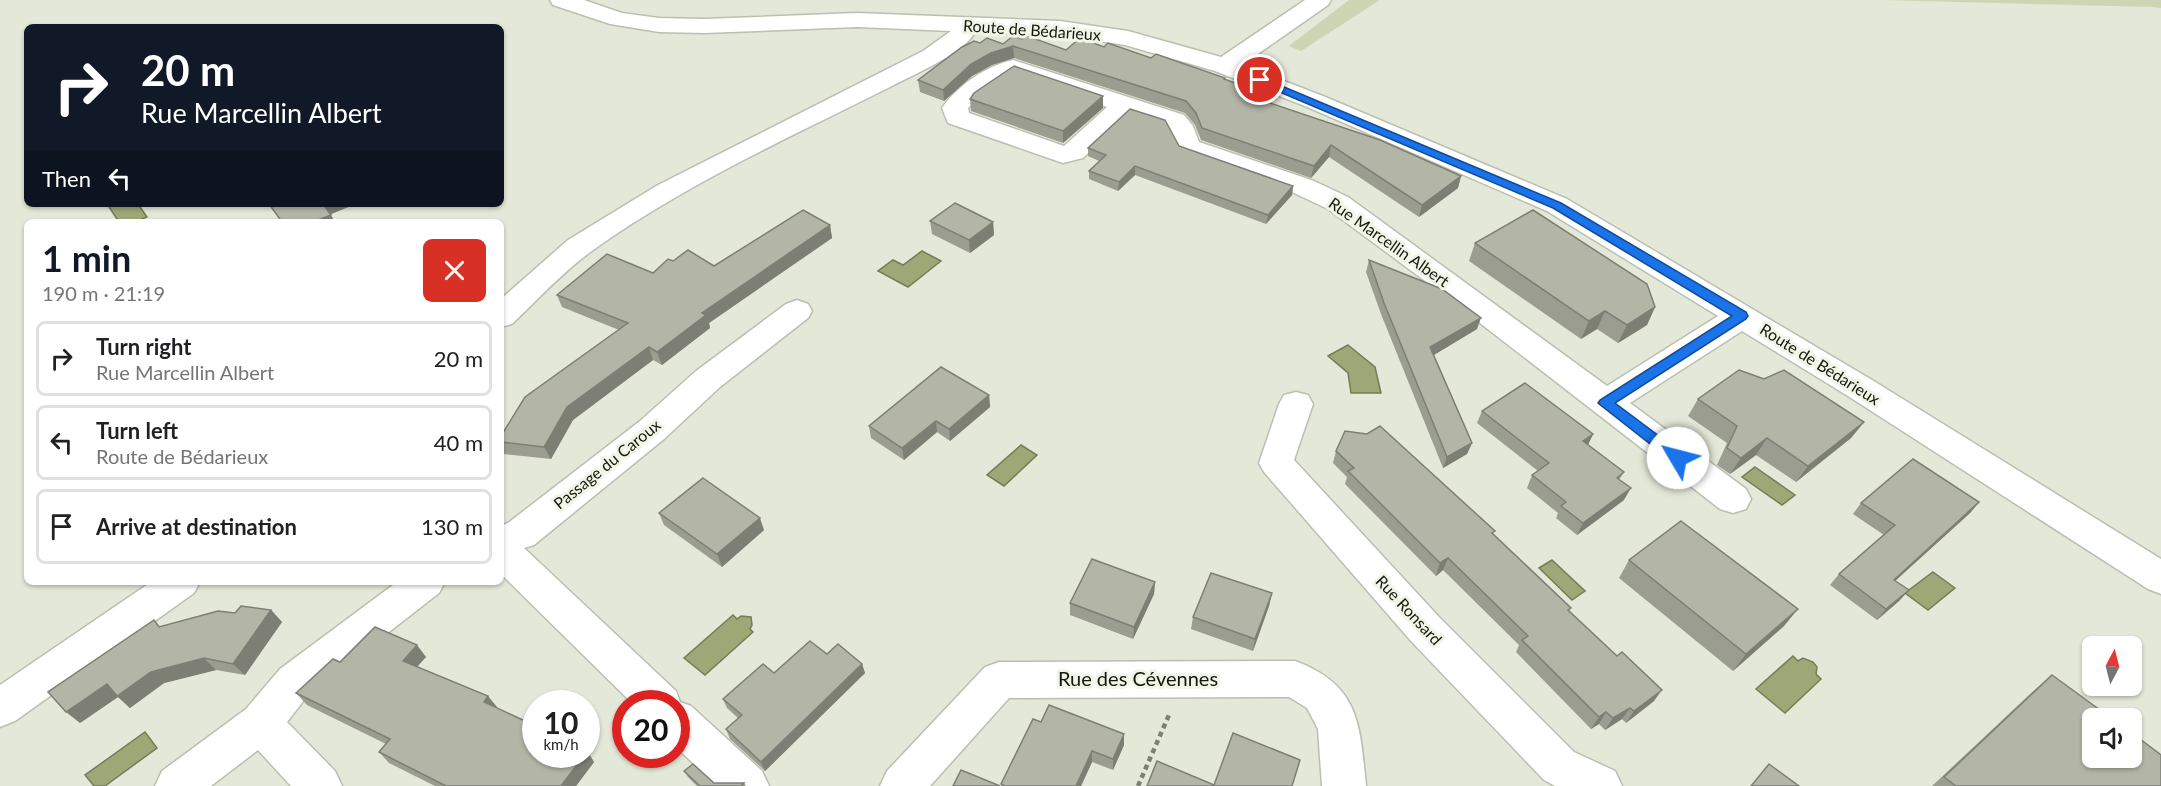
<!DOCTYPE html>
<meta charset="utf-8">
<style>
:root{--surface:#fff;--page:#f6f6f6;--text:#202124;--muted:#757577;--line:#e0e0e0;--accent:#111827}
body{margin:0;font-family:Lato,sans-serif;background:var(--page);color:var(--text);height:100vh;display:flex;flex-direction:column;font-size:22px;white-space:nowrap}
*{box-sizing:border-box;margin:0}
p{font-size:20px;color:var(--muted)}
.icon{flex:none;width:33px;height:33px;fill:none;stroke:currentColor;stroke-width:2;stroke-linecap:round;stroke-linejoin:round}
.map{position:relative;flex:1;overflow:hidden}
.sheet{position:absolute;left:24px;top:219px;width:480px;height:366px;display:flex;flex-direction:column;background:var(--surface);border-radius:9px;box-shadow:0 2px 4px #0004}
.sheet>*{flex:none}
.hud{position:absolute;left:24px;top:24px;width:480px;height:183px;border-radius:9px;box-shadow:0 2px 4px #0004;background:#111827;color:#fff;overflow:hidden}
.needle{width:39px;rotate:7deg}
.fabs{position:absolute;left:2082px;top:636px;display:grid;gap:12px}
.fabs a{display:grid;place-items:center;width:60px;height:60px;border-radius:9px;background:var(--surface);box-shadow:0 2px 4px #0004;font-size:30px}
.speed{position:absolute;left:522px;top:690px;display:flex;gap:12px;font-size:30px;font-weight:700;text-align:center}
.speed>*{display:grid;place-content:center;width:78px;height:78px;border-radius:50%;background:var(--surface);box-shadow:0 2px 4px #0004;line-height:1}
.speed small{font-size:15px;font-weight:400}
.speed .limit{border:9px solid #d22;background:#fff;color:#111}
.pin{position:absolute;display:grid;place-items:center;width:51px;height:51px;color:#fff;margin:-26px;border:3px solid #fff;border-radius:50%;box-shadow:0 2px 6px #0007}
.me{position:absolute;width:66px;margin:-33px;rotate:307deg;stroke-linejoin:round;filter:drop-shadow(0 0 4px #0008)}
.turn{display:flex;align-items:center;gap:21px;height:126px;padding:0 18px;font-size:27px}
.turn .icon{width:78px;height:78px;stroke-width:2.5}
.turn b{display:block;font-size:42px;line-height:51px}
.then{display:flex;align-items:center;height:57px;padding:0 18px;background:#0003;gap:12px;font-size:22px}
.round{display:grid;place-items:center;flex:none;width:63px;height:63px;border-radius:9px;background:var(--page)}
.head{display:flex;align-items:center;justify-content:space-between;height:102px;padding:0 18px}
h1{font-size:36px;font-weight:700;line-height:45px;color:var(--accent)}
ul{padding:0;list-style:none}
li{display:flex;align-items:center;gap:18px;height:75px;margin:0 12px 9px;padding:0 6px;border:3px solid var(--line);border-radius:9px}
li div{flex:1}
li b{display:block;font-size:22px}
li em{font-style:normal}
.map>svg:first-child{display:block}
</style>
<div class="map">
<svg width="2161" height="786" viewBox="0 0 2161 786">
<rect width="100%" height="100%" fill="#e4e8d8"/>
<g fill="#cdd6b2">
<path d="M1349,0h31l-79,51 -12,-5z"/>
<path d="M1881,0h280v8l-9,-1z"/>
</g>
<g fill="#9da877" stroke="#747c58" stroke-width="1.5">
<path d="M107,204h31l9,13 -12,5h-16z"/>
<path d="M922,251l19,10 -33,26 -30,-16 15,-11 10,5z"/>
<path d="M1348,345l27,22 6,26h-30l-3,-20 -20,-17z"/>
<path d="M1021,445l16,10 -33,31 -17,-11z"/>
<path d="M1755,467l40,28 -13,10 -40,-28z"/>
<path d="M1552,560l33,31 -13,9 -33,-32z"/>
<path d="M1933,572l22,16 -27,22 -23,-17z"/>
<path d="M733,615l4,4 4,-3 10,1 1,8 -2,4 3,3 -48,43 -21,-17z"/>
<path d="M1793,656l5,5 5,-3 10,4 4,5 -1,7 5,5 -36,34 -29,-24z"/>
<path d="M145,732l12,16 -52,38h-11l-9,-11z"/>
</g>
<g fill="none" stroke-linecap="round" stroke-linejoin="round">
<g stroke="#bbbfb0" stroke-width="3">
<g id="minor">
<path d="M550,0h34l38,13 37,5 45,1 153,-6 203,8 68,10 93,26 84,-57h26l-3,5 -86,60 81,31 244,103 305,181 289,179v35l-13,-5 -300,-193 -106,-65 -112,72 116,86 5,10 -5,10 -13,4 -13,-4 -280,-217 -112,-83 -34,-16 -115,-40 -13,-26 -37,-12 -46,43 -20,5 -115,-40 -6,-15c16,-23 44,-42 71,-48l171,55 9,11 6,16 115,39 34,16 259,189 111,-70 -171,-105 -242,-105 -90,-35 -90,-26 -65,-10 -85,-3c-11,22 -65,44 -87,56 -100,50 -208,99 -299,165 -27,20 -52,47 -77,71l-11,3v-28l67,-59 90,-55 265,-134 28,-20 -94,-4 -153,6 -45,-1 -49,-8 -57,-19zM1014,75l93,32 -43,39 -95,-33 -1,-5 5,-5z"/>
<path d="M797,300l11,4 4,7 -4,7 -88,69 -56,52 -130,106 -10,3 152,143 4,11 11,4 71,65 7,15h-52l-41,-39v-43h-43l-132,-130v-48l7,-3 132,-102 56,-50 90,-67z"/>
<path d="M1296,392l12,3 5,9 -19,56 145,157 135,135 41,19 7,15h-67l-11,-6 -133,-139 -147,-169 -5,-9 20,-59 5,-9z"/>
<path d="M151,582h49l-6,11 -179,128 -15,6v-42z"/>
<path d="M397,582h48l-6,11 -131,102 -21,27 48,49 7,15h-51l-33,-36 -47,36h-56l7,-15 84,-62 34,-40z"/>
<path d="M1295,661c65,24 65,64 71,125h-44l-4,-57 -11,-21 -18,-11 -280,1 -79,88h-50l7,-15 98,-104 14,-5z"/>
</g>
</g>
<path stroke="#7d8075" stroke-width="4.5" stroke-dasharray="5 4" stroke-linecap="butt" d="M1138,786l31,-71"/>
<use href="#minor" fill="#fff" fill-rule="evenodd"/>
</g>
<g fill="#9a9d90">
<path d="M1022,39l44,11 38,-3 47,11 74,22 24,8 -1,8 213,80 -3,12 -39,29 -90,-60 -18,21 -110,-38 -6,-15 -10,-12 -171,-55 -22,7 -20,11 -28,25 -24,-9 -2,-12 62,-37 23,1z"/>
<path d="M1103,96v12l-40,35 -92,-32 -1,-12z"/>
<path d="M1179,146l114,40 -1,9 -26,29 -131,-49 -17,16 -29,-12v-8l10,-10 -11,-5v-8z"/>
<path d="M930,221l63,1 1,13 -24,18 -38,-19z"/>
<path d="M830,225l2,13 -123,85 1,5 -48,37 -9,-5 -80,60 -22,39 -47,-5 -3,-6v-12l118,-106 -57,-23 -5,-12 96,-22 20,-12 41,5z"/>
<path d="M1475,243l180,64 -8,18 -29,18 -21,-14 -16,10 -112,-78z"/>
<path d="M1369,260l108,69 -43,26 38,88 -5,11 -24,14 -62,-154 -15,-42z"/>
<path d="M989,395l1,12 -40,34 -13,-9 -33,28 -33,-22 -2,-12z"/>
<path d="M1698,399l166,23 -13,16 -55,44 -40,-27 -26,19 -13,-9 10,-22 -39,-27z"/>
<path d="M1482,411l111,23 -5,11 36,27 -5,8 5,20 -47,35 -21,-17 2,-5 -31,-25 5,-13 6,-4 -61,-48z"/>
<path d="M1336,451l157,83 78,74 -2,3 85,90 -28,22 -4,-4 -17,11 -6,-6 -8,5 -75,-77 3,-7 -76,-75 -7,6 -91,-92 2,-7 -14,-14z"/>
<path d="M1979,502l-9,11 -75,68 14,9 -10,11 -22,19 -47,-35 9,-11 45,-39 -31,-21 8,-11z"/>
<path d="M659,513l105,17 -42,37 -58,-42z"/>
<path d="M1629,560l155,66 -51,45 -114,-93z"/>
<path d="M1155,582l-1,12 -21,45 -63,-24v-12z"/>
<path d="M1272,593l-3,13 -16,45 -62,-22 2,-12z"/>
<path d="M271,610l11,12 -37,53 -29,-5 -52,13 -34,25 -12,-11 -38,26 81,-97 74,-13z"/>
<path d="M827,654l35,10 3,9 -100,98 -35,-32 -4,-10 12,-11 -11,-10 -4,-9 51,-26z"/>
<path d="M426,657l-9,10 71,29 8,12 91,43 7,11 -18,24h-141l-46,-23 -10,-11 7,-8 -79,-39 -11,-12z"/>
<path d="M2052,675l109,111h-229l98,-92z"/>
<path d="M1041,722l83,23 -11,25 -21,-8 -11,24h-80v-2z"/>
<path d="M684,771l30,12h30l2,3h-49l-9,-9z"/>
</g>
<g fill="#7d7f75">
<path d="M1013,46l1,12 -22,7 -20,11 -28,25 -1,-11 28,-26 20,-11z"/>
<path d="M1249,88l-1,12 -5,-6z"/>
<path d="M1103,96v12l-40,35v-12z"/>
<path d="M1331,145l-2,12 -18,21 3,-12z"/>
<path d="M1135,166v9l-17,16 1,-9z"/>
<path d="M1461,176l-3,12 -39,29 3,-12z"/>
<path d="M1293,186l-1,9 -26,29 2,-9z"/>
<path d="M322,204h34l-27,11z"/>
<path d="M331,215l4,7h-22z"/>
<path d="M993,222l1,13 -24,18 -1,-13z"/>
<path d="M830,225l2,13 -123,85 1,5 -48,37 -5,-13 45,-39z"/>
<path d="M1655,307l-8,18 -29,18 9,-18z"/>
<path d="M1605,311l-8,18 -16,10 8,-18z"/>
<path d="M1481,318l-4,11 -50,30 3,-12z"/>
<path d="M649,347l4,13 -80,60 -22,39 -7,-12 23,-40z"/>
<path d="M989,395l1,12 -40,34 -1,-12z"/>
<path d="M936,421l1,11 -33,28 -2,-12z"/>
<path d="M1864,422l-13,16 -55,44 12,-16z"/>
<path d="M1593,434l-6,13 -4,-6z"/>
<path d="M1767,438l-11,17 -26,19 11,-16z"/>
<path d="M1472,443l-5,11 -24,14 4,-11z"/>
<path d="M1631,488l-7,12 -47,35 6,-12z"/>
<path d="M1979,502l-9,11 -86,78 10,-11z"/>
<path d="M760,518l4,12 -42,37 -5,-13z"/>
<path d="M1448,558l-5,12 -7,6 4,-13z"/>
<path d="M1155,582l-1,12 -21,45 1,-12z"/>
<path d="M1909,590l-10,11 -22,19 9,-11z"/>
<path d="M1272,593l-3,13 -16,45 2,-12z"/>
<path d="M1798,609l-14,17 -51,45 13,-17z"/>
<path d="M271,610l11,12 -37,53 -12,-11z"/>
<path d="M417,645l9,12 -14,15 -9,-11z"/>
<path d="M204,658l12,12 -52,13 -34,25 -12,-11 -38,26 -14,-11 41,-28z"/>
<path d="M862,664l3,9 -100,98 -4,-9z"/>
<path d="M1662,690l-8,11 -28,22 8,-12z"/>
<path d="M488,696l9,11 -5,6 -8,-11z"/>
<path d="M1630,708l-8,11 -17,11 8,-12z"/>
<path d="M1606,712l-7,12 -8,5 8,-12z"/>
<path d="M1124,734v11l-11,25v-11z"/>
<path d="M587,751l7,11 -18,24h-15l24,-32h1z"/>
<path d="M1092,751v11l-11,24h-5z"/>
</g>
<g fill="#b3b6a7" stroke="#7d7f75" stroke-width="1.5">
<path d="M1013,36l9,3 5,-3 39,14 14,-12 24,9 4,-4 43,15 5,-4 69,24 -1,1 25,9 -6,6 137,46 81,36 -39,29 -91,-60 -17,21 -112,-38 -6,-15 -10,-12 -173,-55 -22,7 -20,11 -28,26 -25,-10 44,-33 12,-6 6,2 7,-5 16,6z"/>
<path d="M1014,66l89,30 -40,35 -93,-32 4,-6z"/>
<path d="M1130,109l35,11 14,26 114,40 -25,29 -133,-49 -16,16 -30,-11 17,-16 -18,-7z"/>
<path d="M955,203l38,19 -24,18 -39,-19z"/>
<path d="M269,204h54l8,11 -18,7h-31z"/>
<path d="M803,210l27,15 -128,88 4,2 -49,37 -8,-5 -82,60 -23,40 -43,-5v-6l24,-39 103,-74 -71,-28 50,-41 46,19 15,-14 5,2 15,-11 26,16z"/>
<path d="M1533,210l114,74 8,23 -28,18 -22,-14 -16,10 -114,-78z"/>
<path d="M1369,260l73,29 39,29 -51,29 42,96 -25,14 -63,-154z"/>
<path d="M941,367l48,28 -40,34 -13,-8 -34,27 -33,-22z"/>
<path d="M1739,370l25,9 20,-9 80,52 -56,44 -41,-28 -26,20 -14,-10 10,-22 -39,-27z"/>
<path d="M1525,383l68,51 -10,7 41,31 -7,6 14,10 -48,35 -22,-17 5,-4 -34,-27 17,-12 -67,-52z"/>
<path d="M1380,426l115,105 -3,2 79,75 -3,2 49,46 5,-4 40,38 -28,21 -4,-3 -17,10 -7,-6 -7,5 -77,-77 6,-4 -80,-78 -8,5 -92,-92 6,-3 -18,-17 9,-20 22,3z"/>
<path d="M1913,459l66,43 -85,78 15,10 -23,19 -47,-35 56,-49 -34,-22z"/>
<path d="M703,478l57,40 -43,36 -58,-41z"/>
<path d="M1681,521l117,88 -52,45 -117,-94z"/>
<path d="M1092,559l63,23 -21,45 -64,-24z"/>
<path d="M1211,573l61,20 -17,46 -62,-22z"/>
<path d="M241,606l30,4 -38,54 -29,-6 -53,14 -34,24 -10,-12 -41,28 -18,-20 106,-72 5,7 59,-16 17,2z"/>
<path d="M375,627l42,18 -14,16 85,35 -4,6 52,24v28h49l-24,32h-115l-67,-34 11,-13 -94,-46 37,-34 7,3z"/>
<path d="M810,641l17,13 11,-10 24,20 -101,98 -35,-33 16,-14 -19,-16 40,-35 11,9z"/>
<path d="M2052,675l59,43h-19v40h40v-25l29,22v31h-205l-12,-9z"/>
<path d="M1049,705l75,29 -11,25 -21,-8 -16,35h-71l-4,-2 32,-65 8,3z"/>
<path d="M1233,733l67,27 -8,26h-145l10,-25 57,24z"/>
<path d="M693,764l21,19h30l-3,3h-41l-16,-15z"/>
<path d="M1769,764l30,22h-48z"/>
<path d="M961,770l39,16h-47z"/>
</g>
<path fill="#1a73e8" stroke="#114b97" stroke-width="1.5" d="M1260,77l301,126 185,109 2,4 -2,3 -131,84 68,51 2,4 -2,4h-10l-75,-59 2,-3 132,-84 -179,-108 -297,-126 -1,-2z"/>
<g text-anchor="middle" stroke-width="6" stroke-linejoin="round" paint-order="stroke">
<g font-size="16" fill="#151711" stroke="#f1f5e5">
<text transform="translate(1032 30) rotate(4)" y="6">Route de Bédarieux</text>
<text transform="translate(1389 242) rotate(35)" y="6">Rue Marcellin Albert</text>
<text transform="translate(1820 364) rotate(32)" y="6">Route de Bédarieux</text>
<text transform="translate(607 464) rotate(-39)" y="6">Passage du Caroux</text>
<text transform="translate(1409 610) rotate(47)" y="6">Rue Ronsard</text>
</g>
<g font-size="20" fill="#151711" stroke="#f1f5e5">
<text x="1138" y="686">Rue des Cévennes</text>
</g>
</g>
</svg>
<div class="fabs">
<a><svg class="needle" viewBox="-14 -14 28 28"><path d="M0-13l5 13h-10z" fill="#e53935"/><path d="M0 13l5-13h-10z" fill="#757577"/></svg></a>
<a><svg class="icon" aria-label="sound" viewBox="0 0 24 24"><path d="M4 9h4l5-4v14l-5-4H4zM17 9q2 3 0 6"/></svg></a>
</div>
<div class="speed"><div>10<small>km/h</small></div><div class="limit">20</div></div>
<div class="pin" style="left:1260px;top:80px;background:#d93025"><svg class="icon" aria-label="arrive" viewBox="0 0 24 24"><path d="M6 21V4h12l-3 4 3 4H6"/></svg></div>
<svg class="me" style="left:1678px;top:458px" viewBox="-20 -20 40 40"><circle r="19" fill="#fff"/><path d="M0-13L10 11 0 6-10 11z" fill="#1a73e8"/></svg>
<div class="hud">
<div class="turn"><svg class="icon" aria-label="right" viewBox="0 0 24 24"><path d="M7 20v-9h11M14 6l5 5-5 5"/></svg><div><b>20 m</b>Rue Marcellin Albert</div></div>
<div class="then">Then<svg class="icon" aria-label="left" viewBox="0 0 24 24"><path d="M17 20v-9H6M10 6l-5 5 5 5"/></svg></div>
</div>
<section class="sheet">
<div class="head"><div><h1>1 min</h1><p>190 m · 21:19</p></div><a class="round" style="background:#d93025;color:#fff"><svg class="icon" aria-label="close" viewBox="0 0 24 24"><path d="M6 6l12 12M18 6L6 18"/></svg></a></div>
<ul>
<li><svg class="icon" aria-label="right" viewBox="0 0 24 24"><path d="M7 20v-9h11M14 6l5 5-5 5"/></svg><div><b>Turn right</b><p>Rue Marcellin Albert</p></div><em>20 m</em></li>
<li><svg class="icon" aria-label="left" viewBox="0 0 24 24"><path d="M17 20v-9H6M10 6l-5 5 5 5"/></svg><div><b>Turn left</b><p>Route de Bédarieux</p></div><em>40 m</em></li>
<li><svg class="icon" aria-label="arrive" viewBox="0 0 24 24"><path d="M6 21V4h12l-3 4 3 4H6"/></svg><div><b>Arrive at destination</b></div><em>130 m</em></li>
</ul>
</section>
</div>
